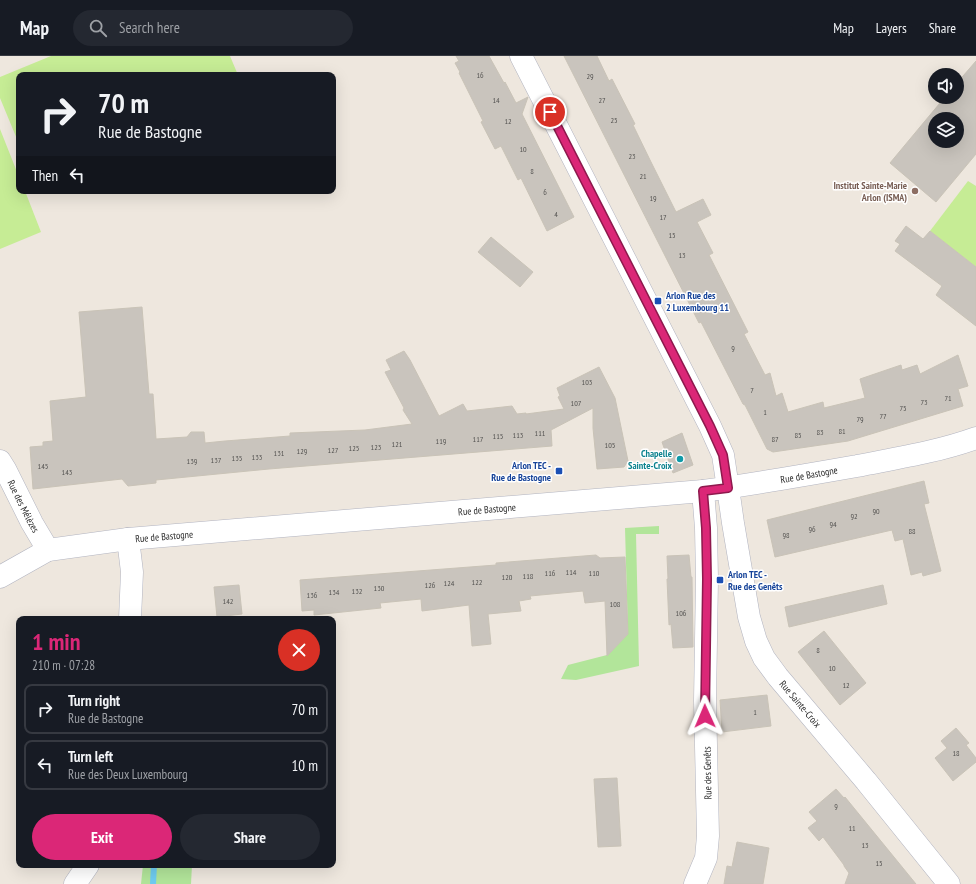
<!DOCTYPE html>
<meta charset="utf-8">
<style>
:root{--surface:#171b24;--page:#242831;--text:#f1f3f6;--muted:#9ea1a6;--line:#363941;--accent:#db2777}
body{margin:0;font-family:"PT Sans Narrow",sans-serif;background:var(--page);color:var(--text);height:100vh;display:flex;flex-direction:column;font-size:15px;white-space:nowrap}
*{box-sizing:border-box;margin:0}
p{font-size:13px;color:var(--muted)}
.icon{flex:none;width:22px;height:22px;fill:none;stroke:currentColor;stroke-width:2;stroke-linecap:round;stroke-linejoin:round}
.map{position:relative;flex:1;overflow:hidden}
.panel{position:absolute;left:16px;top:560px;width:320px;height:252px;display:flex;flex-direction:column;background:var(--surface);border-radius:8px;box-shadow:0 4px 16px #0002}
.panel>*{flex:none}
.banner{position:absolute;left:16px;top:16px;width:320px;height:122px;border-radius:8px;box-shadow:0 4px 16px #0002;background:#171b24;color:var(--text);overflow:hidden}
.buttons{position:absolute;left:928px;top:12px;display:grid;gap:8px}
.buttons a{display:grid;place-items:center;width:36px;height:36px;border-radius:50%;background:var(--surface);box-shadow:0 4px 16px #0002;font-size:20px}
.pin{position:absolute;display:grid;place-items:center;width:34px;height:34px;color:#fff;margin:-17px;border:2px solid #fff;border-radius:50%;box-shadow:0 1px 4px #0007}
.me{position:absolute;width:44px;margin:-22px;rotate:359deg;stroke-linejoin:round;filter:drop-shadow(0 0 3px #0008)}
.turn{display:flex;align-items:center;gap:14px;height:84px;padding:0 16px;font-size:18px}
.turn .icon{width:52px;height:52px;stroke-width:2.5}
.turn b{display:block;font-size:28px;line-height:34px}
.then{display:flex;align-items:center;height:38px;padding:0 16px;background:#0003;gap:8px;font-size:15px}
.round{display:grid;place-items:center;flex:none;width:42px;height:42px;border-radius:21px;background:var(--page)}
.summary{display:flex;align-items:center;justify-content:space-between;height:68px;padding:0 16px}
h1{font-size:24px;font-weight:800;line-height:30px;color:var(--accent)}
.action{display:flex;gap:8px;margin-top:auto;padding:8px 16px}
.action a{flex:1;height:46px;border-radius:24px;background:var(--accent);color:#fff;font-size:16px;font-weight:800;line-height:46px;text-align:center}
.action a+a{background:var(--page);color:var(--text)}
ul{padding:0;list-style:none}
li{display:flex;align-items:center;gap:12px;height:50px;margin:0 8px 6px;padding:0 8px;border:2px solid var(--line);border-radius:8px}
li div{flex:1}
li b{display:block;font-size:15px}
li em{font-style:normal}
header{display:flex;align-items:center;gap:24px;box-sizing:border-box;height:56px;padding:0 20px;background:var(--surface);border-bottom:1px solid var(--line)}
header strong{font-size:19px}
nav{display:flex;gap:22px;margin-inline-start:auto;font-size:14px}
.search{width:280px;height:36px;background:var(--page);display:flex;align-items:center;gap:10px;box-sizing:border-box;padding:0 14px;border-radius:22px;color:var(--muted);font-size:15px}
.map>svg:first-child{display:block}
</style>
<header>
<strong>Map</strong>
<div class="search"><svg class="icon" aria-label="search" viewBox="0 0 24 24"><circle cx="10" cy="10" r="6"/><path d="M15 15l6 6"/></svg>Search here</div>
<nav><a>Map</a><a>Layers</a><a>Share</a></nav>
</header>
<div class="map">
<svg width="976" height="828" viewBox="0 0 976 828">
<rect width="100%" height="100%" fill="#eee7de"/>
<g fill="#b2e59a">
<path d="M659,470v8h-23l3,132 -63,14 -15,-1 7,-14 39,-10 21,-21 -3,-106z"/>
<path d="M143,809h49l-1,19h-50z"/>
</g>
<g fill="#c6ec95">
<path d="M51,0h179l8,19h-219v69l-19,-46v-21z"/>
<path d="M0,73l19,48v14h6l16,41 -41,17z"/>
<path d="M968,125l8,5v81l-46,-36z"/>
</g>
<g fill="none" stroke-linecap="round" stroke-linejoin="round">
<path stroke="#6fccf1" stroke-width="6" d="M153,828l1,-19"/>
</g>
<g fill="#c9c4bd" stroke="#c9c3b7" fill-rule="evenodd">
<path d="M456,0h33l15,27 1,-1 11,21 12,-6 -6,17 52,103 -27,14 -26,-53 -3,2 -17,-34 -6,3 -14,-27 2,-1 -24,-48 1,-1 -5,-9 4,-2z"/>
<path d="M564,0h33l12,25 3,-2 23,45 -2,1 17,35 26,52 27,-13 8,16 -14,7 16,31 -4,2 39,77 -4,2 21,41 5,-2 6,23 6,-3 6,19 35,-10 1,6 41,-10 -5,-19 41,-14 1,5 15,-5 3,9 38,-19 10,31 -10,3 5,17 -115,35 -75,11 -6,-3 -22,-44 -2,-1 -42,-82 -2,1z"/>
<path d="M976,5v93l-40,48 -46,-39 55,-66h12v-14zM935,63h22v22h-22z"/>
<path d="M906,170l17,13 7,-8 46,36v59l-40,-31 6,-9 -47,-35 5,-7 -5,-3z"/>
<path d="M491,181l42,35 -13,15 -42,-35z"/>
<path d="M142,251l7,87h4l3,45 31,-2 4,-5h13l1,11 20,-2 65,-5v-3l75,-3 47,-6 -9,-14 1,-2 -19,-36 6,-2 -5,-10 18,-9 6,9 29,56 24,-12 4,7 45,-5 5,8 9,-1v1l38,-5 -6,-12 2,-1 -3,-8 42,-21 16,31 13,63 -4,6 -27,2 -4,-41v-20l-42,22 1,16 -283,23 -113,11v3l-28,3 -6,-7 -89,10 -3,-42 13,-1v-4l10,-1 -3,-40 36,-4 -7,-85z"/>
<path d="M682,377l11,32 -20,8 -11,-31z"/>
<path d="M924,425l5,22 -5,1 17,67 -18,5 -1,-4 -11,3 -8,-36 -8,2 -3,-11 -117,27 -8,-37z"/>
<path d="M596,499l4,3 25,-1 3,77 -21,22 -2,-55 -20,2 -2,-12 -53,5 1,3 -12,2 2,10 -33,3 3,30 -19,2 -3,-41 -47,6 -1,-12 -41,4 1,5 -67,7v-5l-12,1 -2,-31 196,-15v-2z"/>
<path d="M689,499l2,22h1l1,70 -20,1 -2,-24 -2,1 -2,-46h1l-1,-23z"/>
<path d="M239,529l3,29 -25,3 -3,-30z"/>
<path d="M883,529l4,19 -98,23 -4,-20z"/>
<path d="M824,575l42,52 -26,22 -42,-53z"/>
<path d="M767,639l4,31 -49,6 -2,-32z"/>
<path d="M956,672l13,15 -3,2 10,13v4l-23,19 -18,-23 12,-10 -6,-7z"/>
<path d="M617,722l4,68 -23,1 -4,-68z"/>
<path d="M836,733l8,9 1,-1 71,87h-71l4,-11 -5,-7v-1l-21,-28 -4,4 -11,-13 9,-7 -8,-9z"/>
<path d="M737,786l32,6 -6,36h-39l3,-18 5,1z"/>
</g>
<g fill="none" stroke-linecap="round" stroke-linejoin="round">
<g stroke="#b2b4c0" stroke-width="23">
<g id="street">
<path id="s1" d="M0,405l5,8 27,54 16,27"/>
<path id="s2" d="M728,432l5,35 16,94 7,24 8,17 14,19 88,104 83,103"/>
<path d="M128,483l4,33 -2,47"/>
<path d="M75,828l13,-19"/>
<path d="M695,828l11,-26 2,-22 -3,-135 2,-122 -1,-51 -3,-37"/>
</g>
</g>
<g stroke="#b2b4c0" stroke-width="23">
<g id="secondary">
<path d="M521,0l189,370 13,29 5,33"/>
<path id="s3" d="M0,521l48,-27 80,-11 575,-48c52,-7 103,-16 154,-25 40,-8 80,-14 119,-28"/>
</g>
</g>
<use href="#street" stroke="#fff" stroke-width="22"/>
<use href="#secondary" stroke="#fff" stroke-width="22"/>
</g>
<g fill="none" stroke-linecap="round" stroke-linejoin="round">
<g stroke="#8e194d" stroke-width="10">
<path id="route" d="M550,56l160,314 13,29 5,33 -25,3 3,37 1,51 -2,137"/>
</g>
<use href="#route" stroke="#db2777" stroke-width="7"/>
</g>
<circle fill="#8d6e63" stroke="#fff" stroke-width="1.5" cx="915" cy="135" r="4"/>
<g fill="#1a4fb4" stroke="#fff" stroke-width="1.5">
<rect x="654" y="241" width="8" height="8" rx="2"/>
<rect x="555" y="411" width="8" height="8" rx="2"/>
<rect x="716" y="520" width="8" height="8" rx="2"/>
</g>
<circle fill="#0f9aa8" stroke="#fff" stroke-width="1.5" cx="680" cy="403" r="4"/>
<g text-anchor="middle" stroke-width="3" stroke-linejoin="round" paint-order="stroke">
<g font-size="8" fill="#535250">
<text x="480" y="22">16</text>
<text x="590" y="23">29</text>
<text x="496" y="47">14</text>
<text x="602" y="47">27</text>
<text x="614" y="67">25</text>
<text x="508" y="68">12</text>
<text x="523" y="96">10</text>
<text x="632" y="103">23</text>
<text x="532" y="118">8</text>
<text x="643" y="123">21</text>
<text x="545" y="139">6</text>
<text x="653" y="145">19</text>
<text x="556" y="161">4</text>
<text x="663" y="164">17</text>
<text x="672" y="182">15</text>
<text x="682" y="202">13</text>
<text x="733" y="295">9</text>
<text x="587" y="329">103</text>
<text x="752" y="337">7</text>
<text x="948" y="345">71</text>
<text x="924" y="349">73</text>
<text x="576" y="350">107</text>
<text x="903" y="355">75</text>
<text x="765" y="359">1</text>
<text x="883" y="363">77</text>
<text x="860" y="366">79</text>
<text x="842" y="378">81</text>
<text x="820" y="379">83</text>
<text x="540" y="380">111</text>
<text x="518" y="382">113</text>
<text x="798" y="382">85</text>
<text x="498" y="383">115</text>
<text x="478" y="386">117</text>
<text x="775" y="386">87</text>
<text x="441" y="388">119</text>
<text x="397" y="391">121</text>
<text x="610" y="392">105</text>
<text x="376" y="394">123</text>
<text x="354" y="395">125</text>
<text x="333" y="397">127</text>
<text x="302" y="398">129</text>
<text x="279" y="400">131</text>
<text x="257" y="404">133</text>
<text x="237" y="405">135</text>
<text x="216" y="407">137</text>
<text x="192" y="408">139</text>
<text x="43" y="413">145</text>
<text x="67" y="419">143</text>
<text x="876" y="458">90</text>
<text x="854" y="463">92</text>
<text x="833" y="471">94</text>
<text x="812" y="476">96</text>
<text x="912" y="478">88</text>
<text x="786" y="482">98</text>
<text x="571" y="519">114</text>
<text x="550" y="520">116</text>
<text x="594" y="520">110</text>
<text x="528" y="523">118</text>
<text x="507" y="524">120</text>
<text x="477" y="529">122</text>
<text x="449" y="530">124</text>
<text x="430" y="532">126</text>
<text x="379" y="535">130</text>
<text x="357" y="538">132</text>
<text x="334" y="539">134</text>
<text x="312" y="542">136</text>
<text x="228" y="548">142</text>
<text x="615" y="551">108</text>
<text x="681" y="560">106</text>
<text x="818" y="597">8</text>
<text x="832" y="615">10</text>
<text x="846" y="632">12</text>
<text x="755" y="659">1</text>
<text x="956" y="700">18</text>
<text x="836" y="753">9</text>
<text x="852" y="775">11</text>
<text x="865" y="792">13</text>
<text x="879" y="810">15</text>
</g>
<g font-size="10" font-weight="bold" fill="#785e54" stroke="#fff" text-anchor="end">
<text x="907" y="133">Institut Sainte-Marie<tspan x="907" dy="12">Arlon (ISMA)</tspan></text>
</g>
<g font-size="10" font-weight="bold" fill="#164399" stroke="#fff" text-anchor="start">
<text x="666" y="243">Arlon Rue des<tspan x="666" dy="12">2 Luxembourg 11</tspan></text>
<text x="551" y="413" text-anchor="end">Arlon TEC -<tspan x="551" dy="12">Rue de Bastogne</tspan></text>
<text x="728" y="522">Arlon TEC -<tspan x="728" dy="12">Rue des Genêts</tspan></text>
</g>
<g font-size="10" font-weight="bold" fill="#0d838f" stroke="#fff" text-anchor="end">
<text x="672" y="401">Chapelle<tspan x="672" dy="12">Sainte-Croix</tspan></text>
</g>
<g font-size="10" fill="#2c2c2c" stroke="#fff">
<text dy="4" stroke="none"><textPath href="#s3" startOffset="820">Rue de Bastogne</textPath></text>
<text dy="4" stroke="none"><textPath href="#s1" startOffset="51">Rue des Mélèzes</textPath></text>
<text dy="4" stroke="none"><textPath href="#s3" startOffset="496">Rue de Bastogne</textPath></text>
<text dy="4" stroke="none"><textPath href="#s3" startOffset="172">Rue de Bastogne</textPath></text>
<text dy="4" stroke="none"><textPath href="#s2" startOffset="233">Rue Sainte-Croix</textPath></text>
<text transform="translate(707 717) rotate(-91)" y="4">Rue des Genêts</text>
</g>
</g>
</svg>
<div class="buttons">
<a><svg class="icon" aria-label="sound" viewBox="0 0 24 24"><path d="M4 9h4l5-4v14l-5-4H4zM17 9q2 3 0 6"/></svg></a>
<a><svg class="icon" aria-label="layers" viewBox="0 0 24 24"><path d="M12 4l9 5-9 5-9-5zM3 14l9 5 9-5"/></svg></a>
</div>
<div class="pin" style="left:550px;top:56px;background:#d93025"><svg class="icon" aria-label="arrive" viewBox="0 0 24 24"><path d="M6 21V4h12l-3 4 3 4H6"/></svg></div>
<svg class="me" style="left:705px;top:660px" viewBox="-20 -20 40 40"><path d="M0-17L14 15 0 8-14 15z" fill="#db2777" stroke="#fff" stroke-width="4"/></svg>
<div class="banner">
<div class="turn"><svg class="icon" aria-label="right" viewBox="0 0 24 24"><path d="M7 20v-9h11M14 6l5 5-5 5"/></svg><div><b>70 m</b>Rue de Bastogne</div></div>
<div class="then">Then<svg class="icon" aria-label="left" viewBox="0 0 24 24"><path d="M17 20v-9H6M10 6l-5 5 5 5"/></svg></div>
</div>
<section class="panel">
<div class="summary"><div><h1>1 min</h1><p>210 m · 07:28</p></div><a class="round" style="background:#d93025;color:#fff"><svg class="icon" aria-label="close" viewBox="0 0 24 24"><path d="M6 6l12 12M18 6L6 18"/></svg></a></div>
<ul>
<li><svg class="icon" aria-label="right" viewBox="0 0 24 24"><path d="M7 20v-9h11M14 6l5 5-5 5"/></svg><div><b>Turn right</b><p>Rue de Bastogne</p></div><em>70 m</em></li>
<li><svg class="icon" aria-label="left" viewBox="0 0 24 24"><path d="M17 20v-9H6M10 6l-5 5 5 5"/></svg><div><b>Turn left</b><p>Rue des Deux Luxembourg</p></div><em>10 m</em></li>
</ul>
<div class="action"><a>Exit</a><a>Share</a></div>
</section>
</div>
